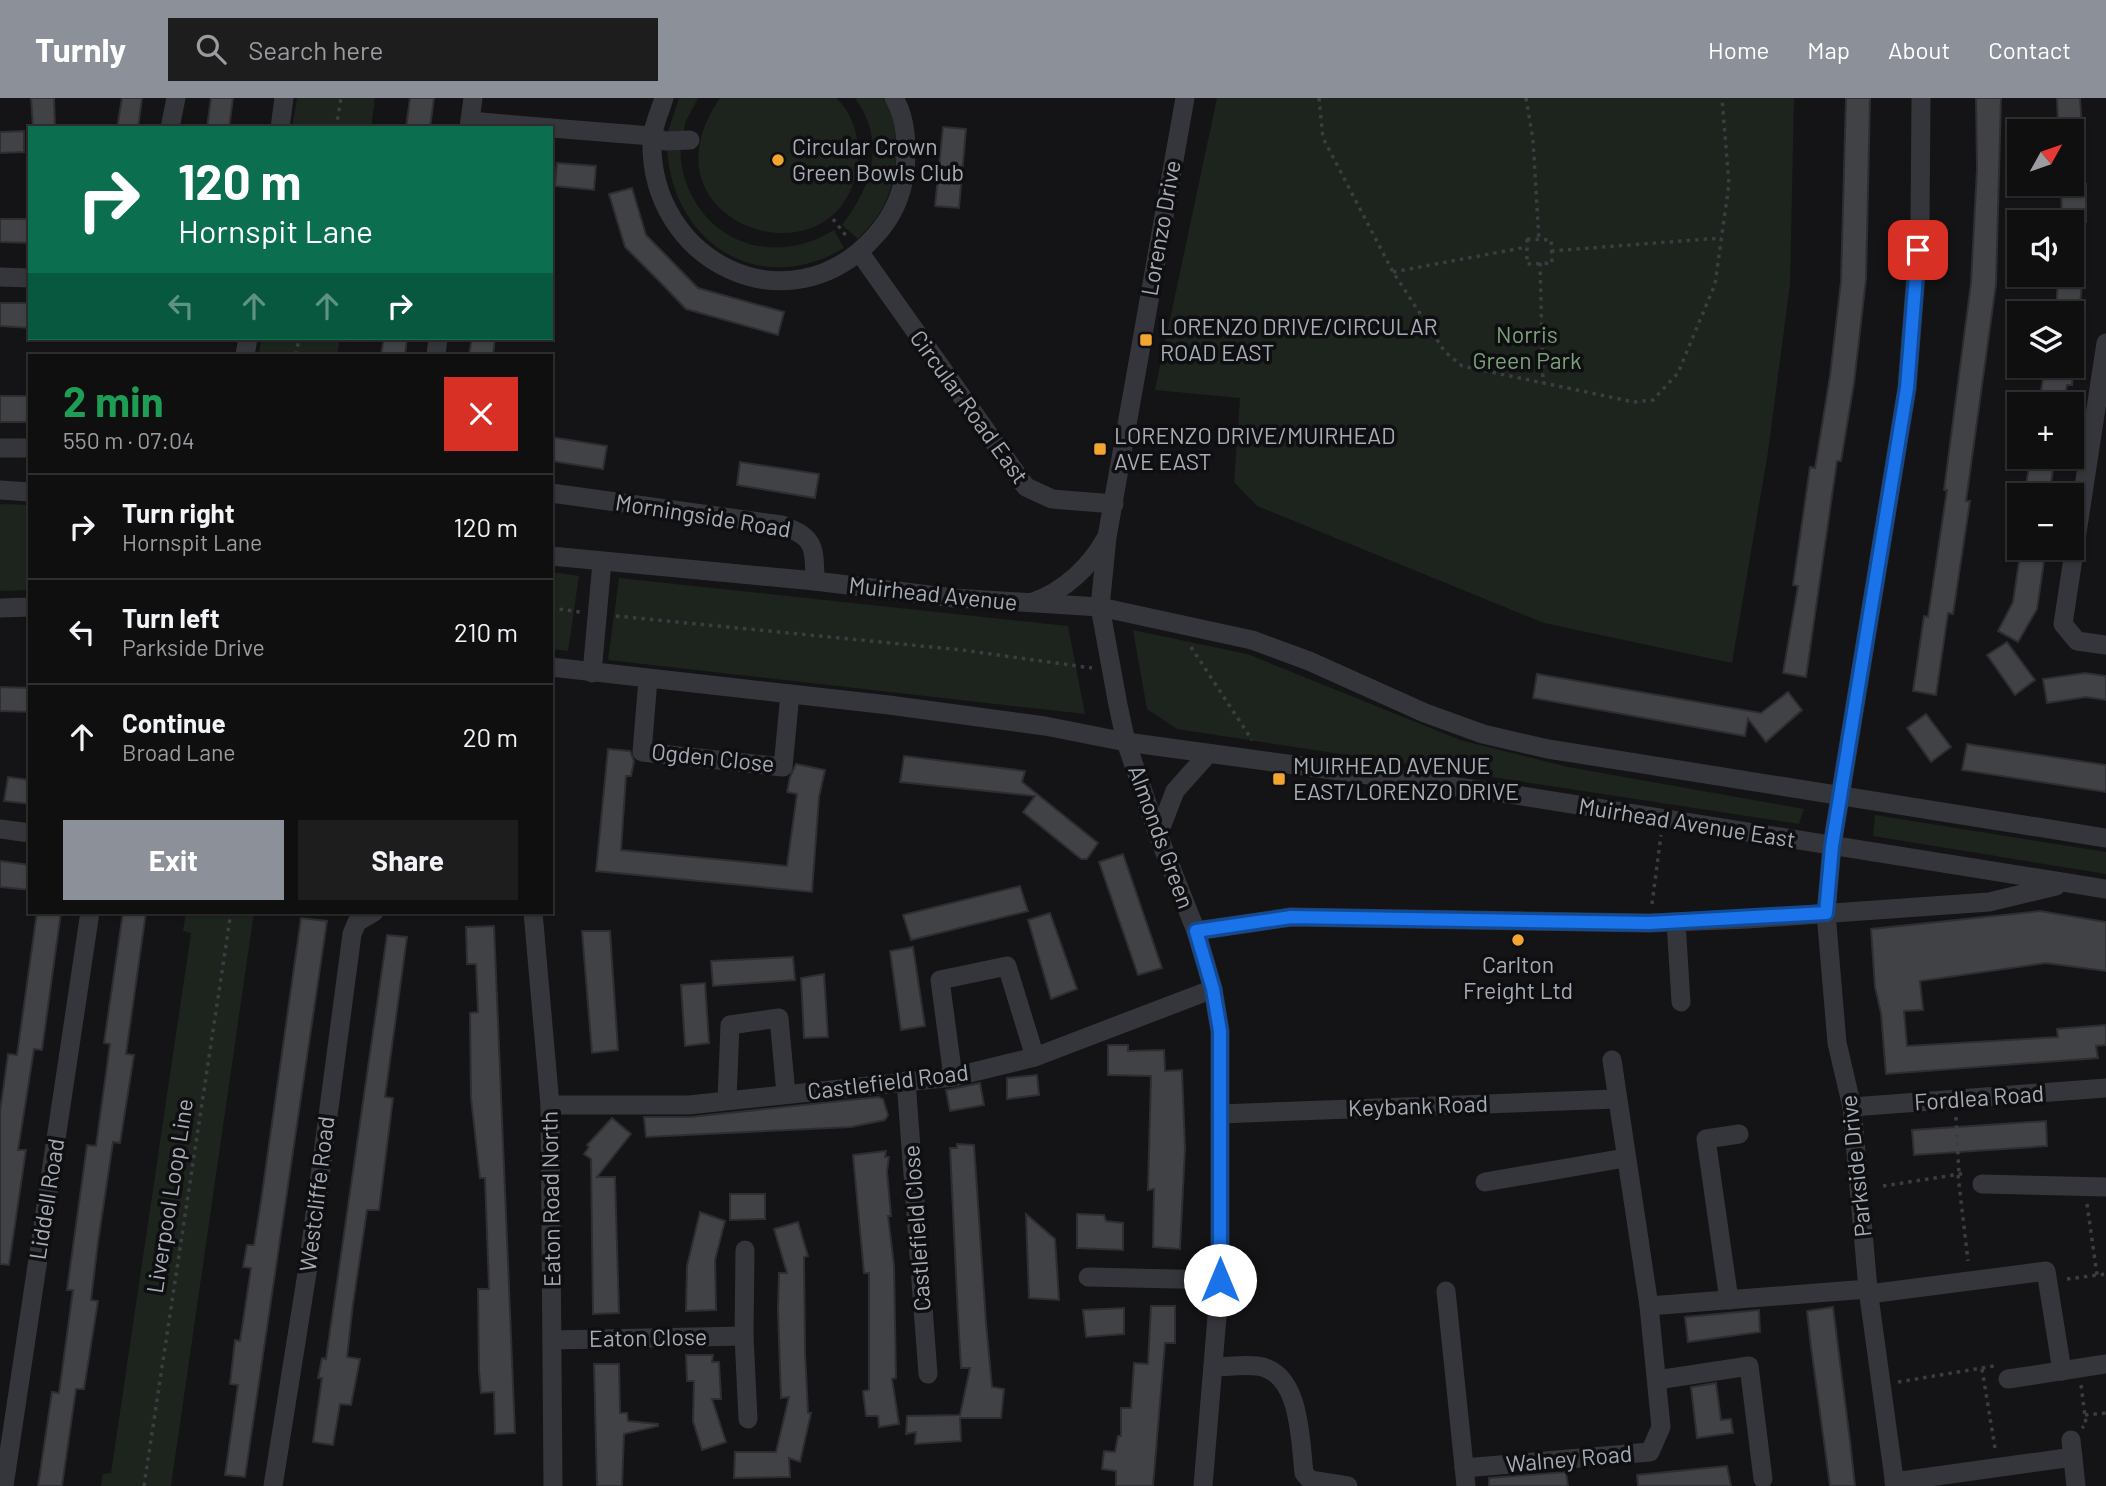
<!DOCTYPE html>
<meta charset="utf-8">
<style>
:root{--surface:#0f0f10;--page:#1d1d1e;--text:#f1f3f6;--muted:#9b9c9f;--line:#2f2f30;--accent:#8c9099}
body{margin:0;font-family:Barlow,sans-serif;background:var(--page);color:var(--text);height:100vh;display:flex;flex-direction:column;font-size:26px;white-space:nowrap}
*{box-sizing:border-box;margin:0}
p{font-size:23px;color:var(--muted)}
.icon{flex:none;width:38px;height:38px;fill:none;stroke:currentColor;stroke-width:2;stroke-linecap:round;stroke-linejoin:round}
.map{position:relative;flex:1;overflow:hidden}
.sheet{position:absolute;left:28px;top:256px;width:525px;height:560px;display:flex;flex-direction:column;background:var(--surface);border-radius:0px;box-shadow:0 2px 5px #0004,0 0 0 2px var(--line)}
.sheet>*{flex:none}
.top-card{position:absolute;left:28px;top:28px;width:525px;height:214px;border-radius:0px;box-shadow:0 2px 5px #0004,0 0 0 2px var(--line);background:#0b6e4f;color:#fff;overflow:hidden}
.needle{width:46px;rotate:50deg}
.buttons{position:absolute;left:2007px;top:21px;display:grid;gap:14px}
.buttons a{display:grid;place-items:center;width:77px;height:77px;border-radius:0px;background:var(--surface);box-shadow:0 2px 5px #0004,0 0 0 2px var(--line);font-size:35px}
.pin{position:absolute;display:grid;place-items:center;width:60px;height:60px;color:#fff;margin:-30px;border-radius:14px;box-shadow:0 4px 10px #0006}
.me{position:absolute;width:77px;margin:-38px;rotate:0deg;stroke-linejoin:round;filter:drop-shadow(0 0 5px #0008)}
.turn{display:flex;align-items:center;gap:24px;height:147px;padding:0 35px;font-size:32px}
.turn .icon{width:91px;height:91px;stroke-width:2.5}
.turn b{display:block;font-size:49px;line-height:60px}
.lanes{display:flex;align-items:center;height:66px;padding:0 35px;background:#0003;justify-content:center;gap:35px;direction:ltr}
.lanes .off{opacity:.35}
.round{display:grid;place-items:center;flex:none;width:74px;height:74px;border-radius:0px;background:var(--page)}
.overview{display:flex;align-items:center;justify-content:space-between;height:119px;padding:0 35px}
h1{font-size:42px;font-weight:700;line-height:52px;color:#1e9e55}
.primary-button{display:flex;gap:14px;margin-top:auto;padding:14px 35px}
.primary-button a{flex:1;height:80px;border-radius:0px;background:var(--accent);color:#fff;font-size:28px;font-weight:700;line-height:80px;text-align:center}
.primary-button a+a{background:var(--page);color:var(--text)}
ul{padding:0;list-style:none}
li{display:flex;align-items:center;gap:21px;height:105px;padding:0 35px;border-top:2px solid var(--line)}
li div{flex:1}
li b{display:block;font-size:26px}
li em{font-style:normal}
header{display:flex;align-items:center;gap:42px;box-sizing:border-box;height:98px;padding:0 35px;background:var(--accent);color:#fff}
header strong{font-size:33px}
nav{display:flex;gap:38px;margin-inline-start:auto;font-size:24px}
.search{width:490px;height:63px;background:var(--page);display:flex;align-items:center;gap:18px;box-sizing:border-box;padding:0 24px;border-radius:0px;color:var(--muted);font-size:26px}
.map>svg:first-child{display:block}
</style>
<header>
<strong>Turnly</strong>
<div class="search"><svg class="icon" aria-label="search" viewBox="0 0 24 24"><circle cx="10" cy="10" r="6"/><path d="M15 15l6 6"/></svg>Search here</div>
<nav><a>Home</a><a>Map</a><a>About</a><a>Contact</a></nav>
</header>
<div class="map">
<svg width="2106" height="1388" viewBox="0 0 2106 1388">
<rect width="100%" height="100%" fill="#141416"/>
<g fill="#1c241d">
<path d="M297,0h78l-4,30h-79z"/>
<path d="M679,0h19l-13,25 -2,14 -17,1z"/>
<path d="M720,0h116c17,15 24,41 22,64 -15,131 -227,64 -138,-64z"/>
<path d="M855,0h28c20,30 16,80 -1,111 -6,11 -16,21 -24,30l-16,-14c30,-39 45,-83 13,-127z"/>
<path d="M1217,0h577l-4,186 -22,168 -36,211 -188,-40 -287,-117 -23,-24 6,-84 -85,-8z"/>
<path d="M681,47c-2,18 4,38 12,53 29,53 92,63 141,32l10,18c-85,51 -172,-5 -177,-100z"/>
<path d="M261,240h79l-3,17h-78z"/>
<path d="M0,406l30,1v85l-30,1z"/>
<path d="M551,474l28,4 -11,75 -17,-2z"/>
<path d="M619,480l449,48 17,88 -477,-54z"/>
<path d="M1133,532l114,24 213,86 108,27 236,42 -5,15 -622,-95 -30,-20z"/>
<path d="M1875,717l231,37v22l-233,-38z"/>
<path d="M186,814h68l-83,574h-70l2,-12 8,-1 80,-540 -8,-2z"/>
</g>
<g fill="#404246" stroke="#2e2e32" stroke-width="2">
<path d="M31,0h23l1,30h-22z"/>
<path d="M122,0h20l-4,30h-21z"/>
<path d="M211,0h22l-4,30h-22z"/>
<path d="M410,0h24l-4,30h-24z"/>
<path d="M1846,0h24l-4,181 -12,104 -13,78h-4l-31,216 -23,-4 15,-87 -5,-1 17,-118 5,1 15,-92 11,-95z"/>
<path d="M1976,0h25l-5,186 -30,217h4l-17,113 -5,-1 -12,82 -23,-4 11,-75 4,1 19,-127h-3l27,-207 6,-114z"/>
<path d="M2057,0h23l2,33h-20v-9h-4z"/>
<path d="M943,29l23,2 -7,79 -24,-2z"/>
<path d="M24,33v21l-24,1v-21z"/>
<path d="M557,65l39,3 -2,24 -39,-4z"/>
<path d="M2061,86h25v38h-24z"/>
<path d="M632,90l14,47 5,5 47,48 86,24 -6,23 -92,-26 -26,-27 -35,-35 -16,-53z"/>
<path d="M0,121h30v24l-30,-1z"/>
<path d="M2058,177h25l-4,38h-23z"/>
<path d="M0,205h30v25l-30,-2z"/>
<path d="M384,240h23l-2,17h-24z"/>
<path d="M472,240h23l-2,17h-24z"/>
<path d="M2045,268h29l-2,19h-5l-3,19h-25z"/>
<rect x="0" y="298" width="30" height="26"/>
<path d="M551,339l56,9 -4,23 -52,-8z"/>
<path d="M2031,359h24l-6,38h-25z"/>
<path d="M740,364l79,12 -4,24 -78,-13z"/>
<path d="M2021,450h25l-9,61 -19,33 -20,-11 15,-29z"/>
<path d="M2007,544l28,38 -20,15 -28,-40z"/>
<path d="M2085,575l21,3v24l-20,-3 -39,6 -4,-24z"/>
<path d="M1537,576l224,39 27,-21 14,18 -36,32 -18,-23 -3,17 -212,-38z"/>
<path d="M0,589l30,1v24l-30,-1z"/>
<path d="M1926,616l25,33 -20,15 -24,-34z"/>
<path d="M1967,646l139,21v27l-144,-22z"/>
<path d="M608,651l22,2 4,10 -3,15h-5l-5,74 166,16 10,-72 -10,-2 3,-15 6,-13 29,6 -6,27 -7,95 -216,-21z"/>
<path d="M904,658l121,15 -3,11 76,61 -11,16h-6l-58,-47 12,-16 -135,-14z"/>
<path d="M8,679l22,3v24l-26,-3z"/>
<path d="M1123,756l39,114 -24,7 -39,-113z"/>
<path d="M0,763l30,4v25l-30,-3z"/>
<path d="M1020,788l8,25 -117,29 -8,-25z"/>
<path d="M2040,813l66,11v49l-60,-8 -126,18 3,29 -19,1 3,35 151,-9 -1,-8 49,-4v20l-10,1 2,12 -212,16 -5,-61 -6,-26 -4,-58z"/>
<path d="M37,814h24l-19,138 -8,-1 -16,101h8l-17,115 -9,-1v-152l8,-58 9,1z"/>
<path d="M123,814h23l-20,142 8,1 -14,88 -7,-1 -15,100 -7,58 7,1 -14,88h-8l-14,97h-24l14,-94 7,1 14,-103h-6l20,-145 9,1 14,-102 -6,-1z"/>
<path d="M1050,815l27,76 -26,10 -23,-79z"/>
<path d="M301,820l26,3 -82,556 -20,-2 13,-90 -8,-1 5,-44 5,1 11,-73 -8,-1 4,-22h7l7,-44z"/>
<path d="M494,828l21,507 -20,1 -1,-42 -13,1 -2,-22 -1,-82h11l-4,-111h-5l-9,-80 -1,-85 8,-1 -2,-48h-9l-1,-37z"/>
<path d="M582,833h28l8,119 -26,3z"/>
<path d="M387,837l20,2 -22,160 8,1 -14,112h-12l-14,94 -6,53 13,2 -9,46 -11,-1 -7,41 -20,-3 9,-64h-4l4,-20 4,1z"/>
<path d="M913,849l12,79 -24,4 -11,-79z"/>
<path d="M793,859l2,23 -82,6 -2,-25z"/>
<path d="M824,876l4,63 -24,1 -3,-60z"/>
<path d="M705,885l4,60 -24,3 -4,-61z"/>
<path d="M1108,947h20v6l36,-1 1,21 17,-1 3,78 -5,101 -27,-2 1,-58 -6,1 3,-114 -43,-1z"/>
<path d="M1037,977l2,20 -32,4v-21z"/>
<path d="M980,985l4,22 -34,6 -4,-21z"/>
<path d="M878,999l5,2 5,16 -3,5 -34,7 -205,10 -2,-20h46z"/>
<path d="M612,1020l19,16 -34,43h18l4,136 -26,1 -2,-155 -7,-5 5,-7 -2,-2z"/>
<path d="M2046,1023l1,25 -133,9 -2,-25z"/>
<path d="M957,1046l17,1 12,178 6,64 12,2 -3,29h-41l1,23 -46,3 1,-12 -10,2 1,-18 53,-1 10,-47h-9l-3,-52 -8,-168h7z"/>
<path d="M886,1053l-1,6h4l-2,14 4,45h-3l6,50 2,112 -4,1 7,45 -20,3 -1,-11h-12l-3,-25 6,-1v-117h-5l-11,-118z"/>
<path d="M730,1096h35v25l-35,1z"/>
<path d="M700,1114l25,9 -10,39 1,50 -30,1 1,-45z"/>
<path d="M1026,1116l29,25 4,61 -30,-2z"/>
<path d="M1077,1116l27,1 2,6 17,2v27l-46,-2z"/>
<path d="M798,1124l10,34 -4,1 1,95 3,61h3l-11,49 -11,-4 1,19 -56,1 1,-26h41l13,-55 -8,1 -3,-89 1,-36h8l-13,-44z"/>
<path d="M1151,1208h24v37h-10l-12,143h-37v-15l-14,-2 2,-18 11,1 3,-16h3v-28h10l3,-45 14,1z"/>
<path d="M1833,1209l17,134 5,45h-25l-19,-139 -4,-36z"/>
<path d="M1124,1210v26l-38,3 -3,-27z"/>
<path d="M1759,1212l1,22 -72,10 -3,-25z"/>
<path d="M686,1257h27l-1,7h7l2,37h-9l14,43 -24,8 -9,-29 1,-40h-7z"/>
<path d="M594,1266h25l1,49h7l1,8 30,3v2l-34,8 -2,52h-25z"/>
<path d="M1716,1285l5,37 10,-1 2,14 -36,5 -6,-51z"/>
<path d="M1727,1368l4,20h-93l-1,-11z"/>
<path d="M1566,1374l2,14h-79v-8z"/>
</g>
<g fill="none" stroke-linecap="round" stroke-linejoin="round">
<g stroke="#3b3d42" stroke-width="3.5" stroke-dasharray="3.5 5" stroke-linecap="butt">
<path d="M1319,0l4,40 70,134 52,80 17,14 172,36 19,-2 25,-27 37,-89 14,-100 -7,-86"/>
<path d="M1526,0l7,42 6,100"/>
<path d="M336,30l5,-30"/>
<path d="M833,121l14,18"/>
<path d="M1527,141l24,1 1,23 -25,1z"/>
<path d="M1551,153l170,-13"/>
<path d="M1540,165l3,120"/>
<path d="M1393,174l134,-25"/>
<path d="M296,257l3,-17"/>
<path d="M551,510l29,4"/>
<path d="M616,518l346,34 130,18"/>
<path d="M1191,549l61,93"/>
<path d="M1652,806l9,-69"/>
<path d="M1956,1019l3,57"/>
<path d="M1958,1077l10,86"/>
<path d="M1883,1088l84,-13"/>
<path d="M2087,1106l10,71"/>
<path d="M2067,1181l39,-5"/>
<path d="M1982,1271l13,79"/>
<path d="M1898,1284l96,-16"/>
<path d="M2081,1287l5,39 -4,4"/>
<path d="M2085,1317l21,-2"/>
<path d="M144,1388l87,-574"/>
</g>
<g stroke="#35363b" stroke-width="19">
<path d="M664,0c-4,13 -11,28 -12,41 -4,123 137,192 222,98 17,-18 28,-41 31,-66 2,-24 2,-51 -11,-73"/>
<path d="M1185,0l-78,439 -7,70 18,98 8,37 32,93 38,96 17,58 7,42v249l-17,206"/>
<path d="M470,23l81,7"/>
<path d="M170,30l6,-30"/>
<path d="M280,30l4,-30"/>
<path d="M469,30l4,-30"/>
<path d="M551,30l101,8 13,5 25,-1"/>
<path d="M860,155l166,234 26,12 62,5"/>
<path d="M0,179l30,1"/>
<path d="M2106,245l-43,281 14,17 29,4"/>
<path d="M245,257l3,-17"/>
<path d="M436,257l2,-17"/>
<path d="M0,350h30"/>
<path d="M0,392l30,2"/>
<path d="M551,395l231,32c34,13 32,22 33,56"/>
<path d="M551,458l264,25 139,17 146,9 152,33 57,21 116,52 58,21 65,15 558,89"/>
<path d="M1033,504c31,-11 57,-35 73,-64"/>
<path d="M0,510l30,-1"/>
<path d="M551,569l338,38 156,21 81,16 390,53 590,94"/>
<path d="M592,575l10,-111"/>
<path d="M648,581l-6,73 141,15 7,-73"/>
<path d="M0,731l30,4"/>
<path d="M1158,737l17,-44 33,-37"/>
<path d="M533,814l17,193 3,381"/>
<path d="M1676,824l5,80"/>
<path d="M1196,833l95,-14 358,6 99,-4 241,-17 67,-16"/>
<path d="M953,979l-13,-97 67,-14 28,91"/>
<path d="M906,983l22,293"/>
<path d="M727,1002l3,-75 49,-7 7,76"/>
<path d="M550,1007h139l264,-28 82,-20 178,-68"/>
<path d="M1852,1009l254,-19"/>
<path d="M1220,1016l396,-15"/>
<path d="M1485,1084l140,-24"/>
<path d="M1982,1086l124,3"/>
<path d="M745,1152l-1,86 4,83"/>
<path d="M1088,1179l132,3"/>
<path d="M1446,1193l20,195"/>
<path d="M1869,1196l177,-23 16,100"/>
<path d="M1729,1202l-23,-161 33,-5"/>
<path d="M1649,1208l219,-17"/>
<path d="M552,1242l192,-4"/>
<path d="M1213,1269c14,0 30,-3 44,-1 44,5 43,74 47,107l6,7 38,6"/>
<path d="M2008,1281l98,-15"/>
<path d="M1657,1282l92,-14 14,113"/>
<path d="M2071,1342l5,46"/>
<path d="M1464,1370l186,-16 11,-25 -12,-121 -37,-246"/>
<path d="M1894,1384l179,-25"/>
<path d="M4,1388l86,-574"/>
<path d="M273,1388l35,-219 44,-333 5,-12 17,-10"/>
<path d="M1895,1388l-27,-197 -16,-182 -15,-64 -11,-130 6,-67 75,-458 13,-165 1,-125"/>
</g>
</g>
<g fill="none" stroke-linecap="round" stroke-linejoin="round">
<g stroke="#114b97" stroke-width="18">
<path id="route" d="M1220,1182v-249l-7,-42 -17,-58 95,-14 358,6 177,-10 6,-67 75,-458 11,-138"/>
</g>
<use href="#route" stroke="#1a73e8" stroke-width="12"/>
</g>
<g fill="#f2a530" stroke="#0f0f11" stroke-width="2.5">
<circle cx="778" cy="62" r="7"/>
<rect x="1139" y="235" width="14" height="14" rx="3.5"/>
<rect x="1093" y="344" width="14" height="14" rx="3.5"/>
<rect x="1272" y="674" width="14" height="14" rx="3.5"/>
<circle cx="1518" cy="842" r="7"/>
</g>
<g text-anchor="middle" stroke-width="7" stroke-linejoin="round" paint-order="stroke">
<g font-size="23" fill="#a6acb6" stroke="#0f0f11" text-anchor="start">
<text x="792" y="57">Circular Crown<tspan x="792" dy="26">Green Bowls Club</tspan></text>
<text x="1160" y="237">LORENZO DRIVE/CIRCULAR<tspan x="1160" dy="26">ROAD EAST</tspan></text>
<text x="1114" y="346">LORENZO DRIVE/MUIRHEAD<tspan x="1114" dy="26">AVE EAST</tspan></text>
<text x="1293" y="676">MUIRHEAD AVENUE<tspan x="1293" dy="26">EAST/LORENZO DRIVE</tspan></text>
<text x="1518" y="875" text-anchor="middle">Carlton<tspan x="1518" dy="26">Freight Ltd</tspan></text>
</g>
<g font-size="23" fill="#a6acb6" stroke="#0f0f11">
<text transform="translate(1161 130) rotate(-80)" y="8">Lorenzo Drive</text>
<text transform="translate(969 309) rotate(54)" y="8">Circular Road East</text>
<text transform="translate(703 418) rotate(9)" y="8">Morningside Road</text>
<text transform="translate(933 496) rotate(6)" y="8">Muirhead Avenue</text>
<text transform="translate(713 660) rotate(6)" y="8">Ogden Close</text>
<text transform="translate(1687 725) rotate(9)" y="8">Muirhead Avenue East</text>
<text transform="translate(1161 739) rotate(70)" y="8">Almonds Green</text>
<text transform="translate(888 984) rotate(-7)" y="8">Castlefield Road</text>
<text transform="translate(1979 1000) rotate(-4)" y="8">Fordlea Road</text>
<text transform="translate(1418 1008) rotate(-2)" y="8">Keybank Road</text>
<text transform="translate(1856 1068) rotate(-96)" y="8">Parkside Drive</text>
<text transform="translate(317 1096) rotate(-83)" y="8">Westcliffe Road</text>
<text transform="translate(170 1098) rotate(-81)" y="8">Liverpool Loop Line</text>
<text transform="translate(47 1101) rotate(-81)" y="8">Liddell Road</text>
<text transform="translate(551 1101) rotate(-91)" y="8">Eaton Road North</text>
<text transform="translate(917 1130) rotate(-94)" y="8">Castlefield Close</text>
<text transform="translate(648 1240) rotate(-1)" y="8">Eaton Close</text>
<text transform="translate(1569 1361) rotate(-5)" y="8">Walney Road</text>
</g>
<g font-size="23" fill="#7ca17c" stroke="#0f0f11">
<text x="1527" y="245">Norris<tspan x="1527" dy="26">Green Park</tspan></text>
</g>
</g>
</svg>
<div class="buttons">
<a><svg class="needle" viewBox="-14 -14 28 28"><path d="M0-13l5 13h-10z" fill="#e53935"/><path d="M0 13l5-13h-10z" fill="#9b9c9f"/></svg></a>
<a><svg class="icon" aria-label="sound" viewBox="0 0 24 24"><path d="M4 9h4l5-4v14l-5-4H4zM17 9q2 3 0 6"/></svg></a>
<a><svg class="icon" aria-label="layers" viewBox="0 0 24 24"><path d="M12 4l9 5-9 5-9-5zM3 14l9 5 9-5"/></svg></a>
<a>+</a>
<a>−</a>
</div>
<div class="pin" style="left:1918px;top:152px;background:#d93025"><svg class="icon" aria-label="arrive" viewBox="0 0 24 24"><path d="M6 21V4h12l-3 4 3 4H6"/></svg></div>
<svg class="me" style="left:1220px;top:1182px" viewBox="-20 -20 40 40"><circle r="19" fill="#fff"/><path d="M0-13L10 11 0 6-10 11z" fill="#1a73e8"/></svg>
<div class="top-card">
<div class="turn"><svg class="icon" aria-label="right" viewBox="0 0 24 24"><path d="M7 20v-9h11M14 6l5 5-5 5"/></svg><div><b>120 m</b>Hornspit Lane</div></div>
<div class="lanes"><svg class="icon off" aria-label="left" viewBox="0 0 24 24"><path d="M17 20v-9H6M10 6l-5 5 5 5"/></svg><svg class="icon off" aria-label="ahead" viewBox="0 0 24 24"><path d="M12 20V5M6 11l6-6 6 6"/></svg><svg class="icon off" aria-label="ahead" viewBox="0 0 24 24"><path d="M12 20V5M6 11l6-6 6 6"/></svg><svg class="icon" aria-label="right" viewBox="0 0 24 24"><path d="M7 20v-9h11M14 6l5 5-5 5"/></svg></div>
</div>
<section class="sheet">
<div class="overview"><div><h1>2 min</h1><p>550 m · 07:04</p></div><a class="round" style="background:#d93025;color:#fff"><svg class="icon" aria-label="close" viewBox="0 0 24 24"><path d="M6 6l12 12M18 6L6 18"/></svg></a></div>
<ul>
<li><svg class="icon" aria-label="right" viewBox="0 0 24 24"><path d="M7 20v-9h11M14 6l5 5-5 5"/></svg><div><b>Turn right</b><p>Hornspit Lane</p></div><em>120 m</em></li>
<li><svg class="icon" aria-label="left" viewBox="0 0 24 24"><path d="M17 20v-9H6M10 6l-5 5 5 5"/></svg><div><b>Turn left</b><p>Parkside Drive</p></div><em>210 m</em></li>
<li><svg class="icon" aria-label="ahead" viewBox="0 0 24 24"><path d="M12 20V5M6 11l6-6 6 6"/></svg><div><b>Continue</b><p>Broad Lane</p></div><em>20 m</em></li>
</ul>
<div class="primary-button"><a>Exit</a><a>Share</a></div>
</section>
</div>
